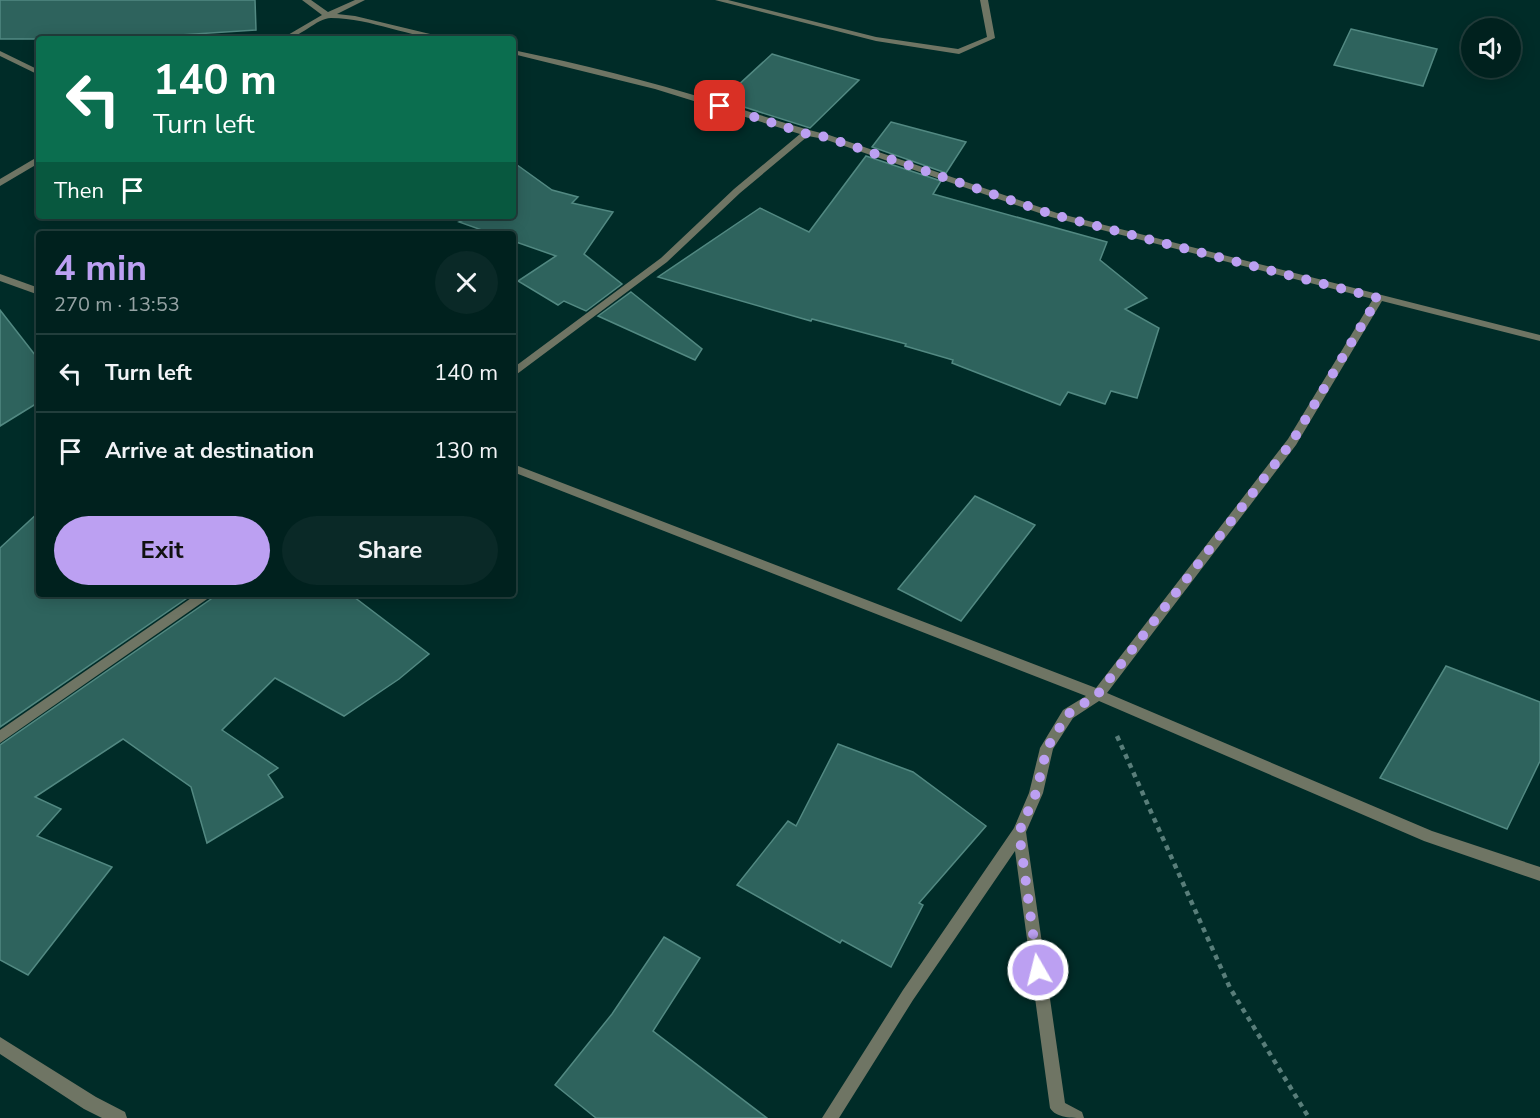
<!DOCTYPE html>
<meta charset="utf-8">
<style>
:root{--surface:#00211e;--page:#0a2927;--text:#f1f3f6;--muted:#95a3a4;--line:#223e3c;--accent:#bca0f2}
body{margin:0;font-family:"Nunito Sans",sans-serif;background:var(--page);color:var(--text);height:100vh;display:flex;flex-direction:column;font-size:22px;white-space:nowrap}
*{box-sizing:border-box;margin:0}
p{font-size:20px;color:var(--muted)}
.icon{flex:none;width:33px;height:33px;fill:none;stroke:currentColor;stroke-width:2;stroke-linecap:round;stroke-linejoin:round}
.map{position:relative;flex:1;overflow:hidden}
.panel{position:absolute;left:36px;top:231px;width:480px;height:366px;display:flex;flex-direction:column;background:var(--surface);border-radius:6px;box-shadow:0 3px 15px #0003,0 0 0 2px var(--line)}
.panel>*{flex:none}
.hud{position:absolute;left:36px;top:36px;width:480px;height:183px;border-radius:6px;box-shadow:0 3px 15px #0003,0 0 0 2px var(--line);background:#0b6e4f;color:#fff;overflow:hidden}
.buttons{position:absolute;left:1461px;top:18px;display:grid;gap:12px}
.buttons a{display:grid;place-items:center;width:60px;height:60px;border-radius:50%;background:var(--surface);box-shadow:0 3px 15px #0003,0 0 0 2px var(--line);font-size:30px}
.pin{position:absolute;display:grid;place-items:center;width:51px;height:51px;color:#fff;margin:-26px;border-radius:12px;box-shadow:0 3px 9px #0006}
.me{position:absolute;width:66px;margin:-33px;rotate:352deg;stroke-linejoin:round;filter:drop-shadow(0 0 4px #0008)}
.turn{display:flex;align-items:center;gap:21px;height:126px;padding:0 18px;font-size:27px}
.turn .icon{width:78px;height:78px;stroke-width:2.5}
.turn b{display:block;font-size:42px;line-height:51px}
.then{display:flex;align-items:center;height:57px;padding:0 18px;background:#0003;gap:12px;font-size:22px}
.round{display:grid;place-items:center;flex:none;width:63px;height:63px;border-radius:32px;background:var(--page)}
.summary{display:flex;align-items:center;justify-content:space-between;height:102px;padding:0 18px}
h1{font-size:36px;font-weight:700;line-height:45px;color:var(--accent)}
.action{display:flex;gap:12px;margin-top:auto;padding:12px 18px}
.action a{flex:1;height:69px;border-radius:36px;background:var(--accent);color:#111;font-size:24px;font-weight:700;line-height:69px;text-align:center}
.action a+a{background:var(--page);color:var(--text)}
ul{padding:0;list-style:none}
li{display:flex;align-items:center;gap:18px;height:78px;padding:0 18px;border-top:2px solid var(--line)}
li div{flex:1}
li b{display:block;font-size:22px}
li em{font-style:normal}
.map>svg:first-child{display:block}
</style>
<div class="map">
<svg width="1540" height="1118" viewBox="0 0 1540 1118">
<rect width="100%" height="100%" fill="#002c28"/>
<g fill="#2e635d" stroke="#528982" stroke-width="1.5">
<path d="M0,0h255l1,30 -138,9h-118z"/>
<path d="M1351,29l86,20 -14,37 -89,-21z"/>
<path d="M772,54l87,26 -49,48 -88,-28z"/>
<path d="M891,122l75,20 -20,31 -74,-26z"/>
<path d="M866,156l75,25 -8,13 174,48 -7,18 47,38 -22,11 34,19 -22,70 -26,-7 -6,13 -37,-12 -8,13 -108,-42 1,-3 -48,-14 1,-2 -94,-25 -1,2 -153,-44 102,-69 49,24z"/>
<path d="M513,162l39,28 26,7 -6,6 41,9 -29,42 38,30 -36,27 -22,-10 -6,4 -40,-24 38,-25 -43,-15v-7h-20l-34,-12 13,-6h41z"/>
<path d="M631,292l71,57 -7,11 -97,-44z"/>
<path d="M0,310l39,50v42l-39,24z"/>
<path d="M975,496l60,29 -74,96 -63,-32z"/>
<path d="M39,512v82h154l-193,133v-179z"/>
<path d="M214,594h136l79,60 -30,25 -55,37 -69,-38 -53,52 56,38 -10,7 15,22 -76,46 -16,-56 -68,-48 -88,58 26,12 -24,27 75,31 -84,108 -28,-15v-215l211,-146z"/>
<path d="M1446,666l94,36v59l-33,68 -127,-51z"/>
<path d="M838,744l75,28 73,54 -67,77 4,2 -32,62 -49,-27 -2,3 -103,-58 51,-64 8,5z"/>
<path d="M664,937l36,21 -47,73 114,87h-171l-41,-33 57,-71z"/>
</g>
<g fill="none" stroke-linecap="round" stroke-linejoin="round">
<path stroke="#597e7a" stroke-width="4.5" stroke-dasharray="5 5" stroke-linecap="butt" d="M1117,736l113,252 79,130"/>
<g fill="#6f7564" fill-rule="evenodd">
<path d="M302,0h9l17,12 27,-12h10l-28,14 18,2 96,23c-41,0 -79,-21 -120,-21 -15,0 -30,21 -50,21l41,-24z"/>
<path d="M715,0h13l148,37 82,12 29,-12 -7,-37h8l7,38 -36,16 -83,-13z"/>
<path d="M513,50c68,14 135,31 201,51 39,11 76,25 115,34l228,78 483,122v6l-158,-40 -86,144 -189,248 325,138 108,36v14l-116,-40 -325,-140 -26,17 -20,31 -10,44 -17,39 39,271 17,9 2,6c-12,0 -28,0 -34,-10l-35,-257 -102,149 -74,118h-17l81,-128 111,-162 15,-35 11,-45 23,-38 23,-14 -573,-224v-8l583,224 192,-249 85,-140 -322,-82 -227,-78 -16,-3 -68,57 -73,69 -154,115v-9l148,-110 73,-69 66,-55 -145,-45 -142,-35z"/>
<path d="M0,51l39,19v5l-39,-19z"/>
<path d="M39,156v7l-39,23v-7z"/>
<path d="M0,274l39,14v7l-39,-14z"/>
<path d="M197,594h15l-2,3 -210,146v-13z"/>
<path d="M0,1037l96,60 29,15 2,6h-25l-18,-9 -84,-55z"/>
</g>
</g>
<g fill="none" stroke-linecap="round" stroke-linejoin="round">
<path stroke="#bca0f2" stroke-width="10" stroke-dasharray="0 18" d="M720,106l87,28 19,3 228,78 324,83 -86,144 -194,252 -30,20 -21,34 -11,45 -17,39 19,138"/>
</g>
</svg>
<div class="buttons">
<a><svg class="icon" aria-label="sound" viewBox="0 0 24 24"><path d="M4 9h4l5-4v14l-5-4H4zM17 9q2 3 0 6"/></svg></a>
</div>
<div class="pin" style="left:720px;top:106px;background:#d93025"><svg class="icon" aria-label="arrive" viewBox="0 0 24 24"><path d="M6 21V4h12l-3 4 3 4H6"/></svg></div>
<svg class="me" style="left:1038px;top:970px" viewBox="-20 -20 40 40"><circle r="17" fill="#bca0f2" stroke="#fff" stroke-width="3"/><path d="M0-11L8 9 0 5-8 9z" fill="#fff"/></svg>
<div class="hud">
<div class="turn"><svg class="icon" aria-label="left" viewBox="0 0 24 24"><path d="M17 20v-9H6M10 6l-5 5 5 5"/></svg><div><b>140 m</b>Turn left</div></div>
<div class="then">Then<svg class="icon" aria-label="arrive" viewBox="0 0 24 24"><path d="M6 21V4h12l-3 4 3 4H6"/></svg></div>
</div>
<section class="panel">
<div class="summary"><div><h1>4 min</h1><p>270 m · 13:53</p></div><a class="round"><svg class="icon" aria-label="close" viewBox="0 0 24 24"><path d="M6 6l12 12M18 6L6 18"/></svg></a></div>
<ul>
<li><svg class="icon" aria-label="left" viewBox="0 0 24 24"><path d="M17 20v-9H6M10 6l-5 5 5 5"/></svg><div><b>Turn left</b></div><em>140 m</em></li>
<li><svg class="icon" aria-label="arrive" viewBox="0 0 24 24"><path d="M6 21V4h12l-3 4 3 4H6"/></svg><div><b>Arrive at destination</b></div><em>130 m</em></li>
</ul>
<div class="action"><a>Exit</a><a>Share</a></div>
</section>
</div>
